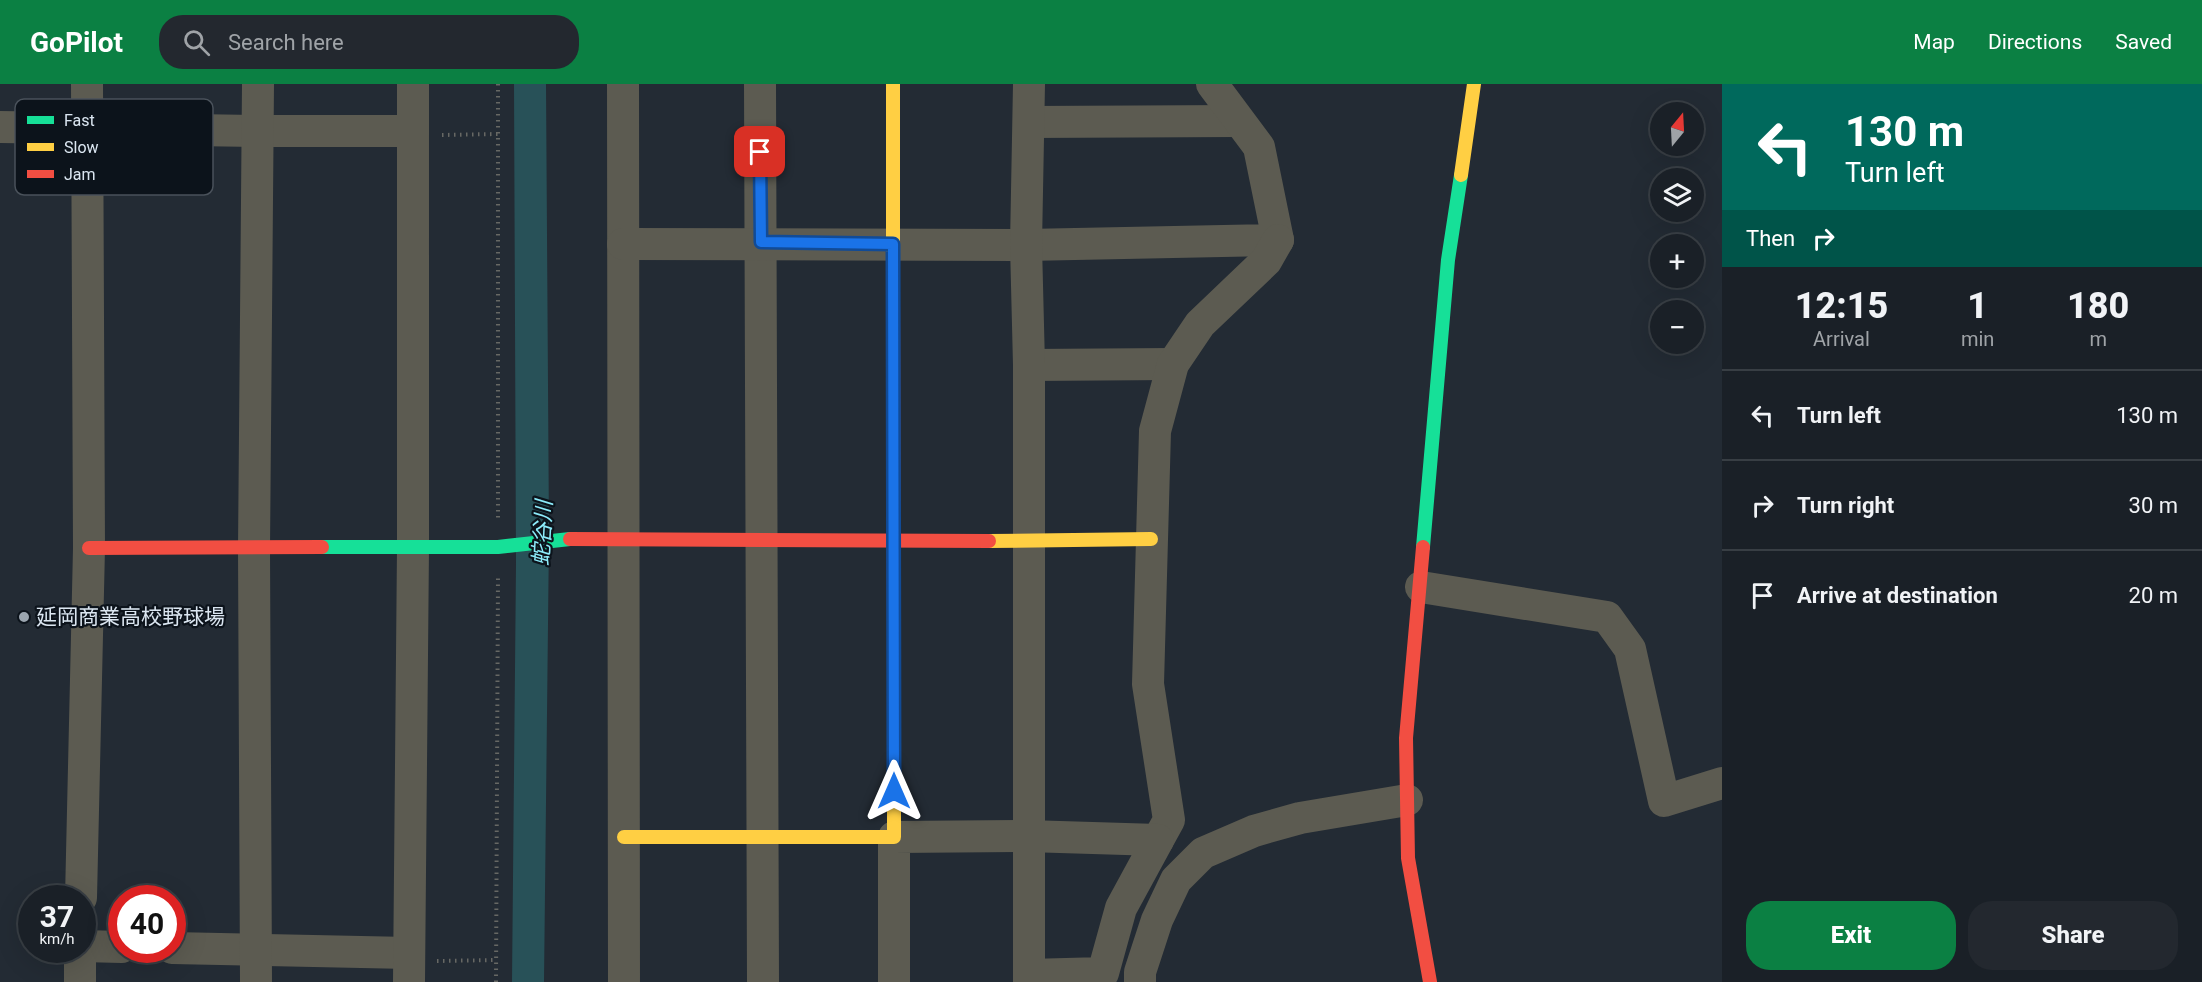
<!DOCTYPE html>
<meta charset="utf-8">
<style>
:root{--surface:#1a2027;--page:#23282f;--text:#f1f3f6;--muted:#9fa3a7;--line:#383e44;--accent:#0b8043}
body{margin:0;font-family:Roboto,"Noto Sans JP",sans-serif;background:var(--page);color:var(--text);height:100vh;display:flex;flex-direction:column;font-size:22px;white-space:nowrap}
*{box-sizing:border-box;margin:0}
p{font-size:20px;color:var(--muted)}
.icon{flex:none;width:33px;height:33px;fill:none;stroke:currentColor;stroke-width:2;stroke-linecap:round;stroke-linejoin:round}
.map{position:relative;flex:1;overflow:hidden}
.sheet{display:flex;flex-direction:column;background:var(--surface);width:480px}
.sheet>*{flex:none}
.banner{background:#00695c;color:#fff;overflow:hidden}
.needle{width:39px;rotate:18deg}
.buttons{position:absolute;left:1650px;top:18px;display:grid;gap:12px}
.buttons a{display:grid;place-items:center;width:54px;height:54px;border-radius:50%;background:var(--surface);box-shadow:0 6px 24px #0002,0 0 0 2px var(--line);font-size:30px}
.speed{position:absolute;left:18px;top:801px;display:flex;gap:12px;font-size:30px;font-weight:700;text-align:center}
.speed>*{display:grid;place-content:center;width:78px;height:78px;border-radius:50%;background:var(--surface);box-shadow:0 6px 24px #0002,0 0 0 2px var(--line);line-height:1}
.speed small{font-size:15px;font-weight:400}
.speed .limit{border:9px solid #d22;background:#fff;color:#111}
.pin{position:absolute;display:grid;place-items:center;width:51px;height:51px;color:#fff;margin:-26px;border-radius:12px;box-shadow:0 3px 9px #0006}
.me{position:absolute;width:66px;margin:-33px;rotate:0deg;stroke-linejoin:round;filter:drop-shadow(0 0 4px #0008)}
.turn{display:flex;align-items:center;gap:21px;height:126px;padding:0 24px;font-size:27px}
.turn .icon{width:78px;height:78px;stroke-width:2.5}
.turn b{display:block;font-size:42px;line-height:51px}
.then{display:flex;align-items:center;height:57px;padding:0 24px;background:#0003;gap:12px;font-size:22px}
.eta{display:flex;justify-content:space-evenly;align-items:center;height:102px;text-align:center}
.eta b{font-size:36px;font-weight:800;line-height:42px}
.action{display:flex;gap:12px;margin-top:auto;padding:12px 24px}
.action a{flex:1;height:69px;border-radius:24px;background:var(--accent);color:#fff;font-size:24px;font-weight:800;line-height:69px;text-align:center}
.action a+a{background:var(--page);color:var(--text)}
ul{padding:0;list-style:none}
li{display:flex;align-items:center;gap:18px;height:90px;padding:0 24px;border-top:2px solid var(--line)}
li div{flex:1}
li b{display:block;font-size:22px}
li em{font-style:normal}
header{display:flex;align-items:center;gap:36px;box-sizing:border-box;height:84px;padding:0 30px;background:var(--accent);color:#fff}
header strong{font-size:28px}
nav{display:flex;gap:33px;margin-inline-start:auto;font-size:21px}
.search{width:420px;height:54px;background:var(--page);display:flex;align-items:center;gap:15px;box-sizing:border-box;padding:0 21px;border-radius:24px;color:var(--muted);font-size:22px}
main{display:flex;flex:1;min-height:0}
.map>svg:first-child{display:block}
</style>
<header>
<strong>GoPilot</strong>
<div class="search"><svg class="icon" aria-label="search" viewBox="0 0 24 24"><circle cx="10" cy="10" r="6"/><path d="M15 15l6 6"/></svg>Search here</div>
<nav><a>Map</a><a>Directions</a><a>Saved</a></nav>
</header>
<main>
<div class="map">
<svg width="1722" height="898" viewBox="0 0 1722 898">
<rect width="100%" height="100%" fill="#232b34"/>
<path fill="#285158" d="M514,0h32l3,451 -5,447h-32l4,-418z"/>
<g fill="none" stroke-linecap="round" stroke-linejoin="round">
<g stroke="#676864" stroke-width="4" stroke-dasharray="1.5 4.5" stroke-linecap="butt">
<path d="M498,0v434"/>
<path d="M442,51l56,-1"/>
<path d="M437,877l60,-1"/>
<path d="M496,898l2,-405"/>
</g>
<g stroke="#5c5b51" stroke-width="32">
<path d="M623,0l1,898"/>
<path d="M760,0l3,898"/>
<path d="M1029,38l209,-1"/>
<path d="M0,43l257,4h155"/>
<path d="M623,160l403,1 252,-5 -19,-93 -47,-63"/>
<path d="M1029,281l144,-1"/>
<path d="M1421,503l186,30 23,32 34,152 58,-18"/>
<path d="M1158,756l11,-20 -21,-136 7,-253 18,-67 27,-40 66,-63 12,-21"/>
<path d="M81,814l8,-350 -2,-464"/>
<path d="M82,862l40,1"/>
<path d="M172,864l237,5"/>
<path d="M80,898v-32"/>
<path d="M256,898l-2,-433 4,-465"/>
<path d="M409,898l4,-435v-463"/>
<path d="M894,898v-145l133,-1 131,4 -37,68 -18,65 -74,2"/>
<path d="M1029,898v-617l-3,-120 3,-161"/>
<path d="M1140,898v-10l17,-52 19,-40 27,-27 51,-22 46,-13 107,-18"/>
</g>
<g stroke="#16e098" stroke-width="14">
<path d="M322,463h176l72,-8"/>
<path d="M1423,463l25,-287 13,-85"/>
</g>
<g stroke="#ffcf43" stroke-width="14">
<path d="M893,0v212"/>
<path d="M1461,91l13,-91"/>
<path d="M989,457l162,-2"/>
<path d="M624,753h270v-204"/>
</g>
<g stroke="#f24e42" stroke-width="14">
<path d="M893,212l1,337"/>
<path d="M570,455l419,2"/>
<path d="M1423,463l-17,191 2,120 22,124"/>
<path d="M89,464l233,-1"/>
</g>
</g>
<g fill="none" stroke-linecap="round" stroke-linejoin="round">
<g stroke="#114b97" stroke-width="15">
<path id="route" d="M760,68l1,90 132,2 1,547"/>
</g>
<use href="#route" stroke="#1a73e8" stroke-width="10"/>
</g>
<circle fill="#9ba5af" stroke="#0c131b" stroke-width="2" cx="24" cy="533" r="6"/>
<g text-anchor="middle" stroke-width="4.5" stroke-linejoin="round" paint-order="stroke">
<g font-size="21" fill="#dbe6f1" stroke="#0c131b" text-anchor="start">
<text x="36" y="540">延岡商業高校野球場</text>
</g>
<g font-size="22" font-style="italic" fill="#8decfb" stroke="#0c131b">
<text transform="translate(542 449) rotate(-87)" y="8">蛇谷川</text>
</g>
</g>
<rect x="15" y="15" width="198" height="96" rx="9" fill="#0c131b" stroke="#4a525b" stroke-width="1.5"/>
<rect x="27" y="32" width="27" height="8" fill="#16e098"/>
<rect x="27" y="59" width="27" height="8" fill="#ffcf43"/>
<rect x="27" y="86" width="27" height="8" fill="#f24e42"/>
<g font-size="16" fill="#dbe6f1">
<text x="64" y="42">Fast</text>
<text x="64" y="69">Slow</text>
<text x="64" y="96">Jam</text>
</g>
</svg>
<div class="buttons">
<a><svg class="needle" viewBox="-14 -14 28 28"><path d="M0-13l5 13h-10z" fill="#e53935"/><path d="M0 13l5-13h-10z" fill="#9fa3a7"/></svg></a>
<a><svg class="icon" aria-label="layers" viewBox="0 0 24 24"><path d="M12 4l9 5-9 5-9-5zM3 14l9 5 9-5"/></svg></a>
<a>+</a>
<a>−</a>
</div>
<div class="speed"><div>37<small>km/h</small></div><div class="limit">40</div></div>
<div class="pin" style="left:760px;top:68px;background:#d93025"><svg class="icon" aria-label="arrive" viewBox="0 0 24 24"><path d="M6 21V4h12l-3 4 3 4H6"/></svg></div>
<svg class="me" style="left:894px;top:707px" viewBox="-20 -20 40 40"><path d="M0-17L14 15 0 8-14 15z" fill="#1a73e8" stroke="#fff" stroke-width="4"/></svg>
</div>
<section class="sheet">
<div class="banner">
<div class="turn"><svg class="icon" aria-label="left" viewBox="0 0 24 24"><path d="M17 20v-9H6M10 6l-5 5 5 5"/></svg><div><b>130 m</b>Turn left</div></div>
<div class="then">Then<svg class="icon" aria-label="right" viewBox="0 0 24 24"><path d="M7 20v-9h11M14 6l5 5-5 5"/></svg></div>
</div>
<div class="eta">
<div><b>12:15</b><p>Arrival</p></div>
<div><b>1</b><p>min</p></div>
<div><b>180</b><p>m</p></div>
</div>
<ul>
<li><svg class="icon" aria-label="left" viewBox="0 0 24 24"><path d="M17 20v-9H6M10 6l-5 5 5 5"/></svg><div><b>Turn left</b></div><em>130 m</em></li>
<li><svg class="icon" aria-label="right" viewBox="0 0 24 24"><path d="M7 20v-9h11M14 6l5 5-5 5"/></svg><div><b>Turn right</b></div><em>30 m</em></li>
<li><svg class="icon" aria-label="arrive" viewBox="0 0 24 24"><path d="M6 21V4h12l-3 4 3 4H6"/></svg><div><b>Arrive at destination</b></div><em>20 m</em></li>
</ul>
<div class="action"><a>Exit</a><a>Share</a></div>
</section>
</main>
